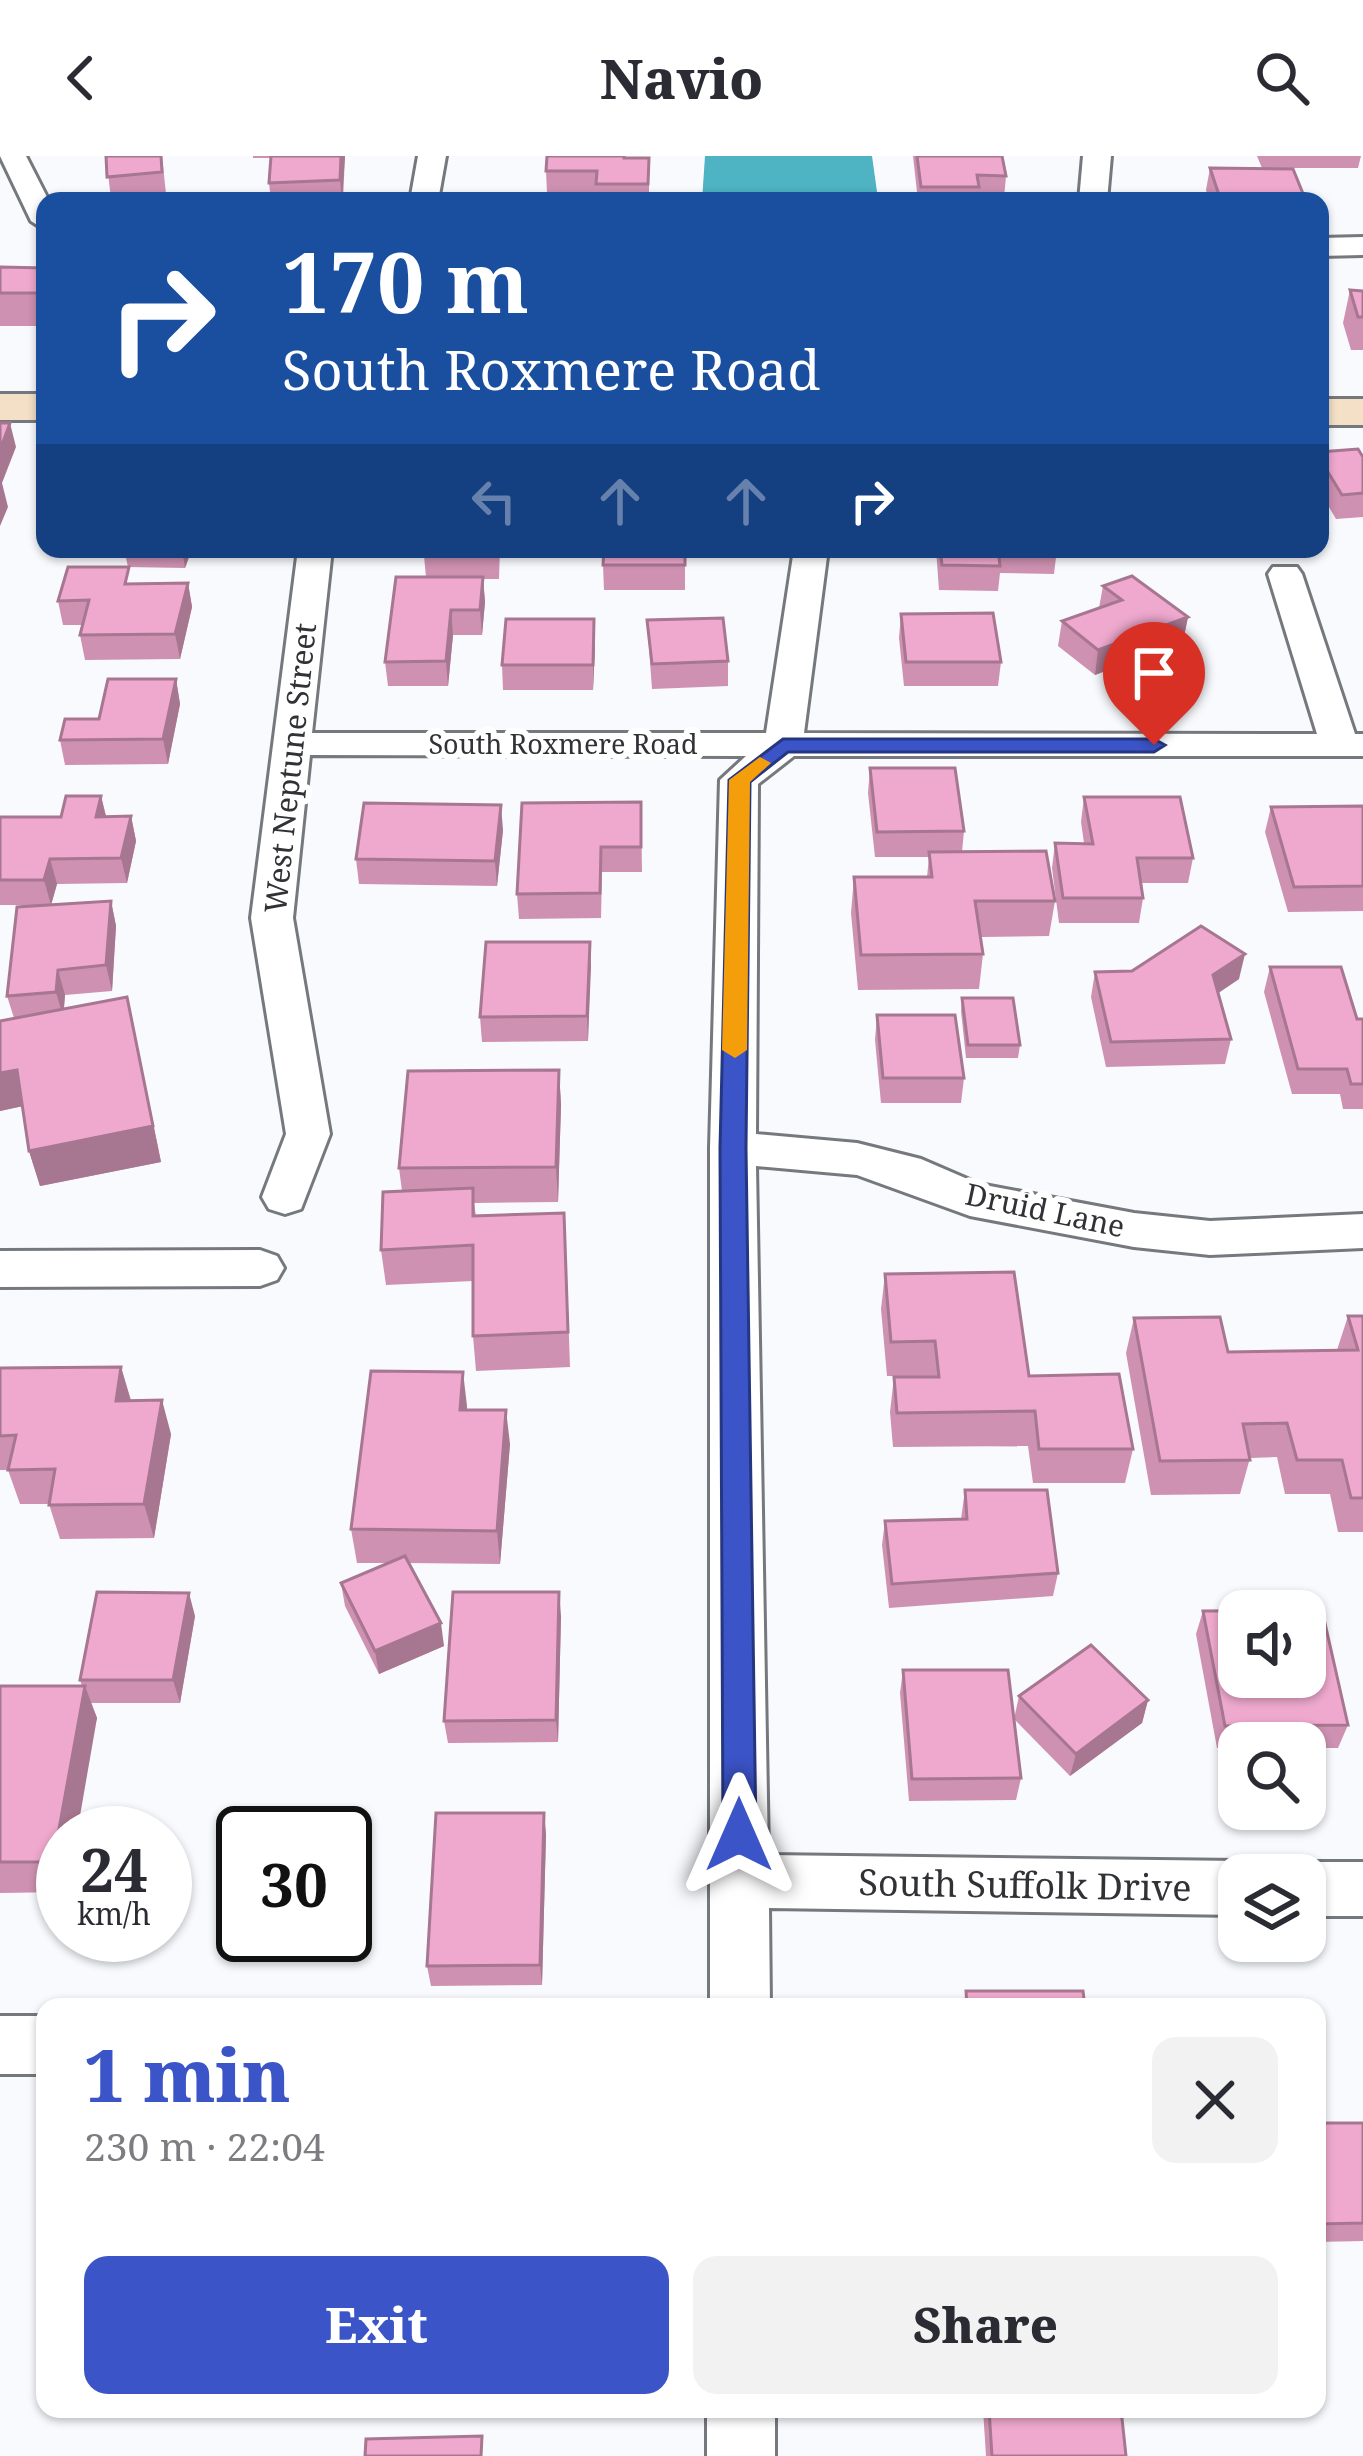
<!DOCTYPE html>
<meta charset="utf-8">
<style>
:root{--surface:#fff;--page:#f2f2f3;--text:#2b2b33;--muted:#7c7c81;--accent:#3b54c7}
body{margin:0;font-family:"Noto Serif",serif;background:var(--page);color:var(--text);height:100vh;display:flex;flex-direction:column;font-size:45px;white-space:nowrap}
*{box-sizing:border-box;margin:0}
p{font-size:39px;color:var(--muted)}
.icon{flex:none;width:66px;height:66px;fill:none;stroke:currentColor;stroke-width:2;stroke-linecap:round;stroke-linejoin:round}
.map{position:relative;flex:1;overflow:hidden}
.sheet{position:absolute;left:36px;top:1842px;width:1290px;height:420px;display:flex;flex-direction:column;background:var(--surface);border-radius:24px;box-shadow:0 3px 9px #0004}
.sheet>*{flex:none}
.top-card{position:absolute;left:36px;top:36px;width:1293px;height:366px;border-radius:24px;box-shadow:0 3px 9px #0004;background:#1a4fa0;color:#fff;overflow:hidden}
.fabs{position:absolute;left:1218px;top:1434px;display:grid;gap:24px}
.fabs a{display:grid;place-items:center;width:108px;height:108px;border-radius:24px;background:var(--surface);box-shadow:0 3px 9px #0004;font-size:60px}
.speed{position:absolute;left:36px;top:1650px;display:flex;gap:24px;font-size:60px;font-weight:700;text-align:center}
.speed>*{display:grid;place-content:center;width:156px;height:156px;border-radius:50%;background:var(--surface);box-shadow:0 3px 9px #0004;line-height:1}
.speed small{font-size:30px;font-weight:400}
.speed .limit{border:6px solid #111;border-radius:18px;background:#fff;color:#111}
.pin{position:absolute;display:grid;place-items:center;width:102px;height:102px;color:#fff;margin:-123px -51px;border-radius:50% 50% 50% 0;rotate:-45deg;box-shadow:0 0 12px #0007}
.pin .icon{rotate:45deg}
.me{position:absolute;width:132px;margin:-66px;rotate:0deg;stroke-linejoin:round;filter:drop-shadow(0 0 9px #0008)}
.turn{display:flex;align-items:center;gap:42px;height:252px;padding:0 48px;font-size:54px}
.turn .icon{width:156px;height:156px;stroke-width:2.5}
.turn b{display:block;font-size:84px;line-height:102px}
.lanes{display:flex;align-items:center;height:114px;padding:0 48px;background:#0003;justify-content:center;gap:60px;direction:ltr}
.lanes .off{opacity:.35}
.round{display:grid;place-items:center;flex:none;width:126px;height:126px;border-radius:24px;background:var(--page)}
.summary{display:flex;align-items:center;justify-content:space-between;height:204px;padding:0 48px}
h1{font-size:72px;font-weight:800;line-height:90px;color:var(--accent)}
.button{display:flex;gap:24px;margin-top:auto;padding:24px 48px}
.button a{flex:1;height:138px;border-radius:24px;background:var(--accent);color:#fff;font-size:48px;font-weight:800;line-height:138px;text-align:center}
.button a+a{background:var(--page);color:var(--text)}
header{display:flex;justify-content:space-between;align-items:center;height:156px;padding:0 48px;background:var(--surface);font-size:54px;font-weight:800}
.map>svg:first-child{display:block}
</style>
<header><svg class="icon" aria-label="back" viewBox="0 0 24 24"><path d="M15 5l-7 7 7 7"/></svg>Navio<svg class="icon" aria-label="search" viewBox="0 0 24 24"><circle cx="10" cy="10" r="6"/><path d="M15 15l6 6"/></svg></header>
<div class="map">
<svg width="1363" height="2300" viewBox="0 0 1363 2300">
<rect width="100%" height="100%" fill="#f8fafe"/>
<path fill="#4eb3c2" d="M705,0h167l6,43 -176,2z"/>
<g fill="none" stroke-linecap="round" stroke-linejoin="round">
<g stroke="#75787d" stroke-width="6">
<g id="street">
<path d="M0,0h26l23,45h-4v29l-14,-9z"/>
<path d="M418,0h28l-8,45h-28z"/>
<path d="M1083,0h28l-4,45h-28z"/>
<path d="M1363,81v18l-43,1v-18z"/>
<path d="M298,393h34l-20,184h454l28,-184h34l-24,184 513,1 -49,-160 5,-7h24l5,7 53,160h8v22h-569l-36,28 -2,350 101,9 64,16 58,25 155,29 76,8 153,-7v34l-153,7 -76,-8 -164,-31 -113,-41 -101,-9 12,689 471,6 21,8 2,6h-23v40l-470,-7 1,99h-60v-859l10,-368 26,-24 -436,-1 -17,163 37,216 -29,75 -16,5 -16,-5 -7,-12 24,-63 -35,-216z"/>
<path d="M260,1094l17,6 7,12 -7,12 -17,6 -260,1v-36z"/>
<path d="M1305,1706h58v54h-58v-41h-23z"/>
<rect x="0" y="1860" width="45" height="58"/>
<rect x="707" y="2253" width="68" height="47"/>
</g>
</g>
<g stroke="#75787d" stroke-width="6">
<g id="secondary">
<rect x="0" y="238" width="45" height="26"/>
<rect x="1320" y="243" width="43" height="26"/>
</g>
</g>
<use href="#street" fill="#fff" fill-rule="evenodd"/>
<use href="#secondary" fill="#f3e0c6" fill-rule="evenodd"/>
</g>
<g fill="#ce91b1">
<path d="M106,0h56l4,38 -55,5z"/>
<path d="M253,0h92l-2,45h-72l-2,-18 2,-25h-18z"/>
<path d="M913,0h89l4,20 -2,22h-26v3h-60z"/>
<path d="M1257,0h104l-3,12h-96z"/>
<path d="M625,2h24v43h-53v-8h-49l-1,-22z"/>
<path d="M1210,12l94,28 -1,5h-94l-3,-11z"/>
<path d="M0,111l45,1v58h-45z"/>
<path d="M1350,134l13,1v59h-12l-8,-27z"/>
<path d="M1320,296l43,5v60l-27,2 -16,-27z"/>
<path d="M124,393h68l-7,19 -57,-1z"/>
<path d="M500,393l-1,30h-16l2,23 -3,33h-29l-5,51h-60l-3,-24 41,-85 -2,-21z"/>
<path d="M685,393v41h-81l-1,-25z"/>
<path d="M936,393h121l-3,25 -54,-1 -2,18 -59,-1z"/>
<path d="M188,427l4,24 -12,52 -95,1 -5,-25 2,-10h-19l-5,-24 75,-17z"/>
<path d="M1103,430l85,31 -5,24 -88,34 -37,-29 4,-25 37,-13z"/>
<path d="M901,458l100,48 -3,24h-94l-5,-48z"/>
<path d="M647,464l81,41v25l-76,3z"/>
<path d="M595,488l-2,46h-90l-1,-25z"/>
<path d="M176,523l4,25 -12,60 -103,1 -5,-25z"/>
<path d="M870,612l94,63 -2,21 93,49 -6,35 -68,1 2,17 -4,35 -121,1 -7,-77 3,-36h73l2,-20h-54l-7,-64z"/>
<path d="M101,640l5,20h25l5,25 -9,42 -70,1 -6,21 60,-4 5,25 -4,65 -47,4 -1,14 71,24 26,129 -121,24 -11,-35 -6,-45 -23,5 14,-93 -7,-22 39,-91h-46v-88h61z"/>
<path d="M1084,641l109,61 -5,25h-47l2,15 -4,25h-80l-7,-55 3,-25h29l-3,-21z"/>
<path d="M641,646l1,70h-40l-1,46 -82,1 -2,-25z"/>
<path d="M1363,650v105l-75,1 -23,-80 6,-25z"/>
<path d="M503,674l-6,56 -138,-2 -3,-25z"/>
<path d="M590,786l-2,99 -106,1 -2,-25z"/>
<path d="M1270,811l87,52h6v90h-20l-3,-15h-48l-28,-102z"/>
<path d="M1095,816l144,7 -21,14 13,46 -6,25 -119,3 -15,-70z"/>
<path d="M962,842l58,47 -2,13h-52l-5,-47z"/>
<path d="M877,859l87,63 -3,25h-80l-6,-63z"/>
<path d="M559,914l2,35 -3,97 -84,1 2,13 90,32 4,119 -94,4 -3,-35v-55l-87,4 -5,-35 21,-59 -3,-23z"/>
<path d="M885,1118l248,175 -8,34h-92l-5,-37 -135,1 -3,-35 4,-35 37,-1h-44l-6,-67z"/>
<path d="M1348,1160h15v216h-25l-8,-38h-45l-8,-37 -27,1 -10,36 -89,1 -25,-142 8,-35 94,34 109,-2z"/>
<path d="M121,1211l10,33 40,34 -17,104 -94,1 -11,-35h-29l-12,-34h-8v-102z"/>
<path d="M467,1250v4l43,34 -10,120 -91,-1 35,83 -65,28 -34,-68 -4,-23 46,-20h-30l-6,-34z"/>
<path d="M965,1334l93,83 -5,23 -164,12 -7,-63 3,-24 76,-2z"/>
<path d="M1203,1455l145,114 -10,23h-33v-5h-66v5h-22l-21,-114z"/>
<path d="M195,1460l-15,87h-89l6,15 -34,115v59l-63,1v-207h82l-2,-6z"/>
<path d="M561,1460l-3,126 -110,1 -4,-22z"/>
<path d="M903,1514l118,108 -5,22 -107,1 -9,-108z"/>
<path d="M1019,1540l129,4 -6,23 -72,53 -56,-57z"/>
<path d="M544,1657l2,22 -4,150 -111,1 -4,-20z"/>
<path d="M1317,1967h46v118l-46,1z"/>
<path d="M983,2253h138l5,47h-140z"/>
</g>
<g fill="#a77690">
<path d="M341,0h4l-3,45 -2,-21z"/>
<path d="M10,267l6,24 -14,36 6,24 -8,19v-76z"/>
<path d="M182,393h10l-7,19z"/>
<path d="M483,421l2,25 -3,33 -2,-25z"/>
<path d="M188,427l4,24 -12,52 -5,-25z"/>
<path d="M451,454l2,25 -5,51 -2,-25z"/>
<path d="M1188,461l-5,24 -88,34 3,-25z"/>
<path d="M594,463l1,25 -2,46v-25z"/>
<path d="M176,523l4,25 -12,60 -5,-25z"/>
<path d="M101,640l6,25 -11,-4z"/>
<path d="M501,649l2,25 -6,56 -2,-25z"/>
<path d="M131,660l5,25 -9,42 -6,-25z"/>
<path d="M50,703l7,25 -6,21 -7,-25z"/>
<path d="M111,745l5,25 -4,65 -6,-26z"/>
<path d="M590,786l1,25 -3,74 -1,-25z"/>
<path d="M1245,798l-6,25 -31,21 5,-25z"/>
<path d="M58,814l7,25 -2,22 -7,-25z"/>
<path d="M127,841l34,165 -121,24 -11,-35z"/>
<path d="M17,914l11,35 -28,6v-38z"/>
<path d="M559,914l2,35 -3,97 -2,-35z"/>
<path d="M121,1211l10,35 -15,-1z"/>
<path d="M463,1216l4,34 -3,38 -4,-34z"/>
<path d="M162,1244l9,34 -17,104 -10,-34z"/>
<path d="M506,1254l4,34 -10,120 -3,-33z"/>
<path d="M559,1436l2,24 -3,126 -2,-22z"/>
<path d="M189,1437l6,23 -15,87 -7,-23z"/>
<path d="M441,1467l3,23 -65,28 -4,-23z"/>
<path d="M85,1530l12,32 -20,115h-14v52l-10,-23z"/>
<path d="M1148,1544l-6,23 -72,53 6,-22z"/>
<path d="M544,1657l2,22 -4,150 -2,-20z"/>
</g>
<g fill="#efa9ce" stroke="#a77690" stroke-width="3" fill-rule="evenodd">
<path d="M106,0h55l1,16 -55,5z"/>
<path d="M271,0h70l-1,24 -71,3z"/>
<path d="M547,0h77v2h25l-1,26h-52l1,-13h-51z"/>
<path d="M917,0h85l4,20 -29,-1 2,12h-58z"/>
<path d="M1210,12l83,1 11,27 -85,-1z"/>
<path d="M0,111l45,1v25h-45z"/>
<path d="M1350,134l13,1v26h-5z"/>
<path d="M0,267h10l-10,27z"/>
<path d="M1358,293l5,8v36l-21,2 -22,-36v-7z"/>
<path d="M425,393h73v6l-74,1z"/>
<path d="M604,393h81v16h-82z"/>
<path d="M940,393h58l2,17 -58,-1z"/>
<path d="M68,411h61l-4,17 63,-1 -13,51 -95,1 9,-35 -31,1z"/>
<path d="M1132,420l56,41 -90,33 -36,-29 60,-21 -19,-14z"/>
<path d="M396,421h87l-3,33h-29l-5,51 -61,1z"/>
<path d="M993,457l8,49h-95l-5,-48z"/>
<path d="M723,462l5,43 -76,3 -5,-44z"/>
<path d="M506,463h88l-1,46h-91z"/>
<path d="M108,523h68l-13,60 -103,1 5,-21h34z"/>
<path d="M870,612h85l9,63 -87,1z"/>
<path d="M66,640h35l-5,21 35,-1 -10,42 -71,1 -6,21h-44v-63h61z"/>
<path d="M1084,641h96l13,61h-56l6,40h-80l-8,-55 38,1z"/>
<path d="M641,646v45h-40l-1,46 -83,1 5,-91z"/>
<path d="M364,647l137,2 -6,56 -139,-2z"/>
<path d="M1363,650v80l-69,1 -23,-80z"/>
<path d="M1046,695l9,50h-80l8,53 -122,1 -7,-78h78l-3,-25z"/>
<path d="M111,745l-5,64 -48,5 -2,22 -49,4 10,-89z"/>
<path d="M1201,770l44,28 -32,21 18,64 -120,3 -16,-70 37,-1z"/>
<path d="M486,786h104l-3,74 -107,1z"/>
<path d="M1270,811h71l16,52h6v65h-12l-4,-15h-49z"/>
<path d="M127,841l26,129 -124,25 -12,-81 -17,3v-52z"/>
<path d="M962,842h51l7,47h-52z"/>
<path d="M877,859h78l9,63h-81z"/>
<path d="M559,914l-3,97 -157,1 9,-97z"/>
<path d="M473,1032v28l91,-3 4,119 -95,4v-91l-92,5 2,-58z"/>
<path d="M1014,1116l15,104 90,-2 14,75h-94l-4,-38 -138,2 -3,-36h45l-4,-36 -44,1 -6,-68z"/>
<path d="M1348,1160h15v182h-12l-9,-38h-45l-10,-37 -44,1 7,36 -90,1 -26,-143 86,-1 8,35 130,-2z"/>
<path d="M121,1211l-5,34 46,-1 -18,104 -95,1 6,-36 -47,1 8,-35 -16,1v-68z"/>
<path d="M371,1215l92,1 -3,38h46l-9,121 -146,-2z"/>
<path d="M965,1334h82l11,83 -166,11 -7,-63 82,-2z"/>
<path d="M405,1400l36,67 -66,28 -34,-68z"/>
<path d="M97,1436l92,1 -16,87h-93z"/>
<path d="M453,1436h106l-3,128 -112,1z"/>
<path d="M1322,1454l26,115 -123,1 -22,-115zM1239,1455h66v66h-66z"/>
<path d="M1091,1489l57,55 -72,54 -57,-58z"/>
<path d="M903,1514h105l13,108 -109,1z"/>
<path d="M0,1530h85l-32,176h-53z"/>
<path d="M436,1657h108l-4,152 -113,1z"/>
<path d="M966,1835h117l2,16h-118z"/>
<path d="M1317,1967h46v100l-46,1z"/>
<path d="M989,2253h132l5,47h-134z"/>
<path d="M482,2280l-1,20h-116l1,-17z"/>
</g>
<path fill="#3b54c7" stroke="#263781" stroke-width="3" d="M783,583h371l11,6 -11,7h-366l-38,30 -4,366 10,687 -5,11 -12,4 -11,-4 -5,-11 -3,-687 9,-368z"/>
<path fill="#f59e0b" d="M760,601l11,6 -21,19 -3,268 -12,8 -13,-8 7,-270z"/>
<g text-anchor="middle" stroke-width="12" stroke-linejoin="round" paint-order="stroke">
<g font-size="27" fill="#313235" stroke="#fff">
<text x="563" y="598">South Roxmere Road</text>
</g>
<g font-size="30" fill="#313235" stroke="#fff">
<text transform="translate(291 612) rotate(-84)" y="10">West Neptune Street</text>
<text transform="translate(1045 1055) rotate(12)" y="10">Druid Lane</text>
</g>
<g font-size="36" fill="#313235" stroke="#fff">
<text transform="translate(1025 1729) rotate(1)" y="13">South Suffolk Drive</text>
</g>
</g>
</svg>
<div class="fabs">
<a><svg class="icon" aria-label="sound" viewBox="0 0 24 24"><path d="M4 9h4l5-4v14l-5-4H4zM17 9q2 3 0 6"/></svg></a>
<a><svg class="icon" aria-label="search" viewBox="0 0 24 24"><circle cx="10" cy="10" r="6"/><path d="M15 15l6 6"/></svg></a>
<a><svg class="icon" aria-label="layers" viewBox="0 0 24 24"><path d="M12 4l9 5-9 5-9-5zM3 14l9 5 9-5"/></svg></a>
</div>
<div class="speed"><div>24<small>km/h</small></div><div class="limit">30</div></div>
<div class="pin" style="left:1154px;top:589px;background:#d93025"><svg class="icon" aria-label="arrive" viewBox="0 0 24 24"><path d="M6 21V4h12l-3 4 3 4H6"/></svg></div>
<svg class="me" style="left:739px;top:1679px" viewBox="-20 -20 40 40"><path d="M0-17L14 15 0 8-14 15z" fill="#3b54c7" stroke="#fff" stroke-width="4"/></svg>
<div class="top-card">
<div class="turn"><svg class="icon" aria-label="right" viewBox="0 0 24 24"><path d="M7 20v-9h11M14 6l5 5-5 5"/></svg><div><b>170 m</b>South Roxmere Road</div></div>
<div class="lanes"><svg class="icon off" aria-label="left" viewBox="0 0 24 24"><path d="M17 20v-9H6M10 6l-5 5 5 5"/></svg><svg class="icon off" aria-label="ahead" viewBox="0 0 24 24"><path d="M12 20V5M6 11l6-6 6 6"/></svg><svg class="icon off" aria-label="ahead" viewBox="0 0 24 24"><path d="M12 20V5M6 11l6-6 6 6"/></svg><svg class="icon" aria-label="right" viewBox="0 0 24 24"><path d="M7 20v-9h11M14 6l5 5-5 5"/></svg></div>
</div>
<section class="sheet">
<div class="summary"><div><h1>1 min</h1><p>230 m · 22:04</p></div><a class="round"><svg class="icon" aria-label="close" viewBox="0 0 24 24"><path d="M6 6l12 12M18 6L6 18"/></svg></a></div>
<div class="button"><a>Exit</a><a>Share</a></div>
</section>
</div>
